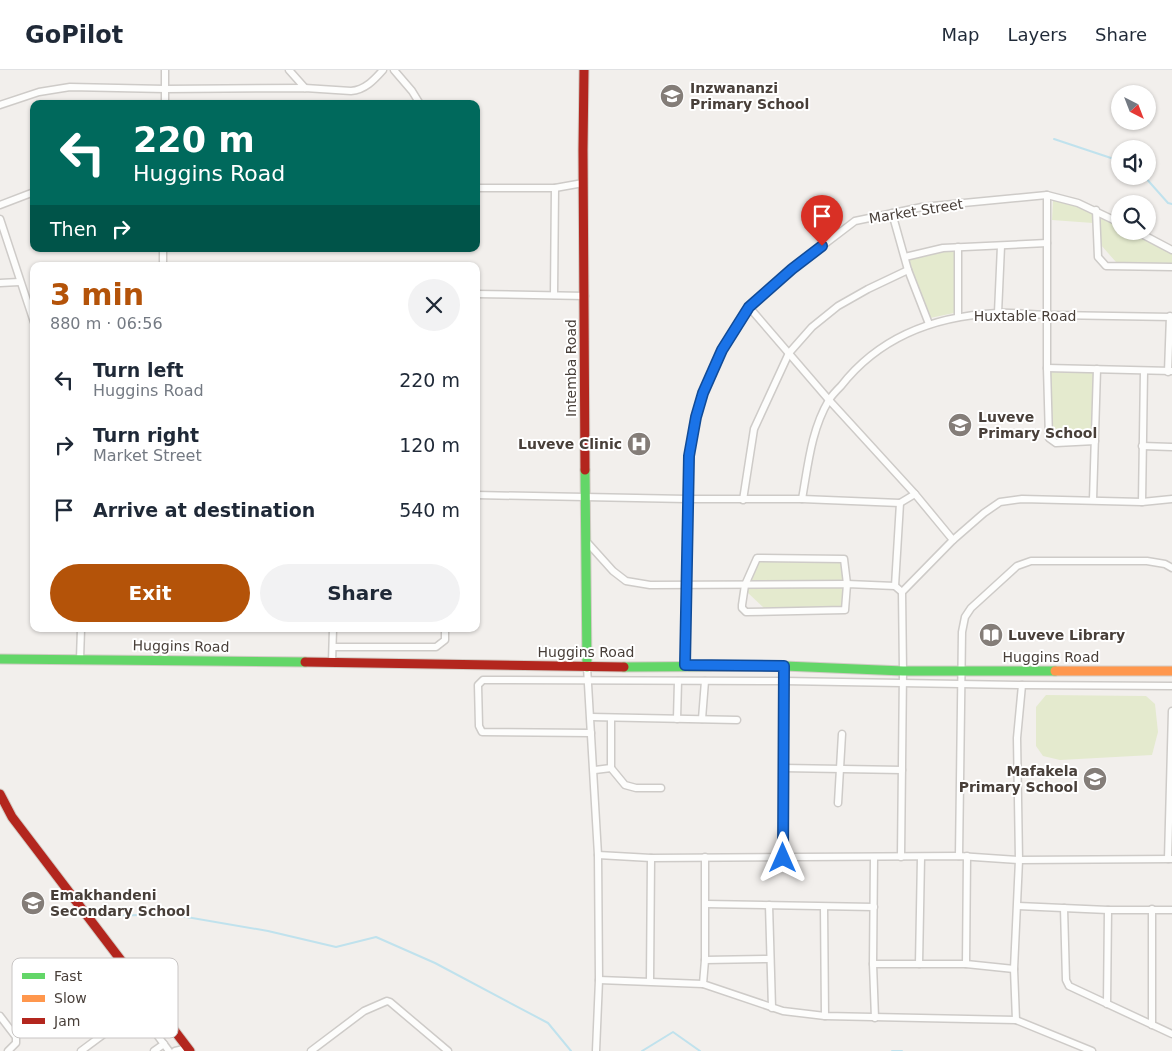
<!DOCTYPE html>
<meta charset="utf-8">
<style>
:root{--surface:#fff;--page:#f2f2f3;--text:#1f2937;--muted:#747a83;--line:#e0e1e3;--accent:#b45309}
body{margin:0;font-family:"DejaVu Sans",sans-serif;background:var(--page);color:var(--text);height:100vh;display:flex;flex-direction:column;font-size:19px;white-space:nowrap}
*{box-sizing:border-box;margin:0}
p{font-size:16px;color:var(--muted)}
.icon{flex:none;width:28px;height:28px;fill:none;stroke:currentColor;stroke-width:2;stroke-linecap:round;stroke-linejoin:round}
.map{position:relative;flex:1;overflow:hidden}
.sheet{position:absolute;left:30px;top:192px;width:450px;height:370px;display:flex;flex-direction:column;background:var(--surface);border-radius:10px;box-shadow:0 1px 4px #0004}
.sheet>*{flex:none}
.top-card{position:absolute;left:30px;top:30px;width:450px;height:152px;border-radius:10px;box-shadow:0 1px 4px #0004;background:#00695c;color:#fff;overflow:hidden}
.needle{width:32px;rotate:138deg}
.controls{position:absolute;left:1111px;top:15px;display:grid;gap:10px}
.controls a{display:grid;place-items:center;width:45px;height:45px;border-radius:50%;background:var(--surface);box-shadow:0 1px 4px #0004;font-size:25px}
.pin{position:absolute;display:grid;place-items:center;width:42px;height:42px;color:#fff;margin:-51px -21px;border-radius:50% 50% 50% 0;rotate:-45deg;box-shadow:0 0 5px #0007}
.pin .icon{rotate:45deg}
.me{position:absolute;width:55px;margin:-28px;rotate:0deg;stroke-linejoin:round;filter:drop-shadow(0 0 4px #0008)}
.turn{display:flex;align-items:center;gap:18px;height:105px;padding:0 20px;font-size:22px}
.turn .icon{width:65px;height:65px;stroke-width:2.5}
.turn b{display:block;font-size:35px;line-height:42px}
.then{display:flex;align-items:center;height:48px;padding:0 20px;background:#0003;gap:10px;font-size:19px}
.round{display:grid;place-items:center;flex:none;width:52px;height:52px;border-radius:26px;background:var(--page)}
.head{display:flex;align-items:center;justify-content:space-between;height:85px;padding:0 20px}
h1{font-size:30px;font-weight:700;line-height:38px;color:var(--accent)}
.primary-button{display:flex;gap:10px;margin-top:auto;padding:10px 20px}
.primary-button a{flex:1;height:58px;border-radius:30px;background:var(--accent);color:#fff;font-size:20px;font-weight:700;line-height:58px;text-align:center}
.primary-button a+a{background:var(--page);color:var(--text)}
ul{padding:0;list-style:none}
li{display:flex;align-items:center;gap:15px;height:65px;padding:0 20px}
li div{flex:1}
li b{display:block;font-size:19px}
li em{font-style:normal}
header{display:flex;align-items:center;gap:30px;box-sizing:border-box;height:70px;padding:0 25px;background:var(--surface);border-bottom:1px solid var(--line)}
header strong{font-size:24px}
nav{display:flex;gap:28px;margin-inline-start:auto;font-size:18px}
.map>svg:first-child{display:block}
</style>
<header>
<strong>GoPilot</strong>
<nav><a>Map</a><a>Layers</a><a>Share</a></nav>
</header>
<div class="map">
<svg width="1172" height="981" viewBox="0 0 1172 981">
<rect width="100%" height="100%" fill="#f2efec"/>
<g fill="#e4eace">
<path d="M1053,131l13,1 26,10 1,11 -41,-3z"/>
<path d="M1100,146l20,10v5h10l42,22v11l-56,-2 -15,-17z"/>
<path d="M954,180v63l-24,5 -22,-59z"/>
<path d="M1050,302l44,1 -1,65 -37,3 -6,-6z"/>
<path d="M760,490l82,3 1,44 -79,1 -17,-16z"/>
<path d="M1046,625l100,1 9,8 3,28 -6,23 -92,5 -17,-4 -7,-10v-39z"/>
</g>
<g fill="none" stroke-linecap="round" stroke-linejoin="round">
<g stroke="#c0e2ed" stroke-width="2">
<path d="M1054,69l66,22"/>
<path d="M1144,106l24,27 4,1"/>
<path d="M110,846l59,-2 99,17 68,16 40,-10 59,26 113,60 23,28"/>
<path d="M642,981l31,-19 27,19"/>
<path d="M892,981h10"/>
</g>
<g stroke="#cecbc8" stroke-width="9">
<g id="street">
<path d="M289,0l16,18"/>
<path d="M394,0l18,21 8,13"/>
<path d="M165,34v-34"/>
<path d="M0,35l39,-13 31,-5 95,2 140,-1 46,3c14,-1 23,-11 32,-21"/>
<path d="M476,118h79l28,-5"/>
<path d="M1047,125v173l2,70 7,5 39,-2"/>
<path d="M0,135l34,-13"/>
<path d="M1096,140l2,47 8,9 66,1"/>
<path d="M892,143l16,57 21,54"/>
<path d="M0,149l34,103"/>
<path d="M1136,161l36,19"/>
<path d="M958,177v70"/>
<path d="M905,187l38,-9 104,-5"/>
<path d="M163,196v-17"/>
<path d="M0,213l19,-1"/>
<path d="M476,224l109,2"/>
<path d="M554,225l1,-107"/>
<path d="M749,237l80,93 86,94 38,46"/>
<path d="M998,243l3,-67"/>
<path d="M1047,298l125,3"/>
<path d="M1168,302l2,-56"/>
<path d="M1142,376l30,1"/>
<path d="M476,425l211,4h115l98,4 15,-9"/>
<path d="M802,429c6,-33 9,-69 27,-99 3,-5 8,-10 12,-14 39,-50 94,-70 156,-73 19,-1 38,2 57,2 39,1 79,1 118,2"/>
<path d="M743,430l11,-71 35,-76 23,-26 26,-21 30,-17 40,-19"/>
<path d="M1093,430l4,-131"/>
<path d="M1142,432l2,-131"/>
<path d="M586,471l27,30 13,10 24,4 197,-1 48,2 7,6"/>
<path d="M757,488l87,1 3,25 -2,26 -99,2 -4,-4v-3l3,-20z"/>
<path d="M895,516l5,-83"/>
<path d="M333,577h103l9,-7v-11"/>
<path d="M80,589l1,-30"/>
<path d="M332,592l1,-33"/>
<path d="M685,595l4,-209 7,-39 15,-44 11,-23 27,-43 43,-38 63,-48 67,-14 125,-12 31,8 42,20"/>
<path d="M587,597l11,188 1,125 -3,71"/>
<path d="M591,647l146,3"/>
<path d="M677,649l1,-38"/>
<path d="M702,649l3,-38"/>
<path d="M591,663l-109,-1 -3,-6 -1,-41 5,-5 301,1 238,4 150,1"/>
<path d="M611,698v-50"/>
<path d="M783,698l119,2"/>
<path d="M595,700l16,-2 14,17 11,3h25"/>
<path d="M838,733l4,-69"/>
<path d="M598,785l53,3 308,-2 60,4 153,-1"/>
<path d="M959,786l3,-224 3,-15 6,-9 46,-42 14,-5h116l18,3 7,4"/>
<path d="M874,787l-1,107 2,54"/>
<path d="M901,787l2,-186 -1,-79 51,-52 31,-27 16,-11 22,-3 120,3 30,-3"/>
<path d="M783,788l1,-192"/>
<path d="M1168,789l4,-148"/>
<path d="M706,834l168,3"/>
<path d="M769,835l3,103"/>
<path d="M1018,836l90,4h64"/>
<path d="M824,837l1,109"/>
<path d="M1064,838l2,72 3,6 103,48"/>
<path d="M1152,839v116"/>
<path d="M705,890l65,-1"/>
<path d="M873,894h93l48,5"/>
<path d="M919,894l2,-107"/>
<path d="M966,894l1,-108"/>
<path d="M599,910l104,4 80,27 42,5 191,4 76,31"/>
<path d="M650,911l1,-123"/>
<path d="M703,914l2,-24v-103"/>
<path d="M1107,934l1,-94"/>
<path d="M137,938l32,43"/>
<path d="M0,946l16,21v6l-8,8"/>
<path d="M1016,950l-2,-51 5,-109 -2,-122 5,-53"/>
<path d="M81,981l70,-52"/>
<path d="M154,981l10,-7"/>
<path d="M175,981l13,-3"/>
<path d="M311,981l53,-40 23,-10 3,1 58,49"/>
</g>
</g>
<g stroke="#d2ccc5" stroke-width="11">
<g id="fast">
<path d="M585,400l2,197"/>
<path d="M0,589l305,3"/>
<path d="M624,597l160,-1 119,5h152"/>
</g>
</g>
<g stroke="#d2ccc5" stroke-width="11">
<path id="slow" d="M1055,601h117"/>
</g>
<g stroke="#d2ccc5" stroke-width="11">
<g id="jam">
<path d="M584,0l-1,80 2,320"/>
<path d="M305,592l319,5"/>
<path d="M0,724l12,23 178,234"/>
</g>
</g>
<use href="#street" stroke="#fdfdfc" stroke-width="6"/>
<use href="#fast" stroke="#63d668" stroke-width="9"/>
<use href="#slow" stroke="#ff974d" stroke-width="9"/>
<use href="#jam" stroke="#b3261e" stroke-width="9"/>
</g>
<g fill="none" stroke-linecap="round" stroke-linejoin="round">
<g stroke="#114b97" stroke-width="12">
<path id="route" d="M783,788l1,-192 -99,-1 4,-209 7,-39 7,-24 19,-43 27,-43 43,-38 30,-23"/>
</g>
<use href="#route" stroke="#1a73e8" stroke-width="9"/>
</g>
<defs>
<g id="school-disc" transform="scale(1.25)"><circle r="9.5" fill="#847d78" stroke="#fff"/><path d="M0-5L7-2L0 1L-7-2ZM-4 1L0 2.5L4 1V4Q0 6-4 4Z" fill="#fff"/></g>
<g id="hospital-disc" transform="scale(1.25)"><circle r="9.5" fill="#847d78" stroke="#fff"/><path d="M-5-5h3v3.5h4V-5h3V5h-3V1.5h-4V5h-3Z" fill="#fff"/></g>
<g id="library-disc" transform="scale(1.25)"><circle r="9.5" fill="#847d78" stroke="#fff"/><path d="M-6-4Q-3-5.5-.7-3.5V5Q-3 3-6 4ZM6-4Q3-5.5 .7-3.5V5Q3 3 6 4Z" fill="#fff"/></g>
</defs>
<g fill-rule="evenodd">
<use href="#school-disc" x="672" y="26"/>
<use href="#school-disc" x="960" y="355"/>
<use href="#hospital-disc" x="639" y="374"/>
<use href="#library-disc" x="991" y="565"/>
<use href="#school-disc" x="1095" y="709"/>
<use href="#school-disc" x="33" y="833"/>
</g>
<g text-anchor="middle" stroke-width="4" stroke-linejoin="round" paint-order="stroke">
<g font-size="14" font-weight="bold" fill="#483f39" stroke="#fff" text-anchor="start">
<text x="690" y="23">Inzwananzi<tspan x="690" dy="16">Primary School</tspan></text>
<text x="978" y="352">Luveve<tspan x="978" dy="16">Primary School</tspan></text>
<text x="622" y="379" text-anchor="end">Luveve Clinic</text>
<text x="1008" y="570">Luveve Library</text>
<text x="1078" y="706" text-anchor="end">Mafakela<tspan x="1078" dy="16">Primary School</tspan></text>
<text x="50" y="830">Emakhandeni<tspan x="50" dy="16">Secondary School</tspan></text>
</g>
<g font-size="14" fill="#483f39" stroke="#fff">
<text transform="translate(916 141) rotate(-9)" y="5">Market Street</text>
<text x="1025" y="251">Huxtable Road</text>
<text transform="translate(571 298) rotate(-90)" y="5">Intemba Road</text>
<text transform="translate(181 576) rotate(1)" y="5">Huggins Road</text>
<text x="586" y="587">Huggins Road</text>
<text x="1051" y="592">Huggins Road</text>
</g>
</g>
<rect x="12" y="888" width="166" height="80" rx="8" fill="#fff" stroke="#c8c5c4" stroke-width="1"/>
<rect x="22" y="903" width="23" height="6" fill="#63d668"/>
<rect x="22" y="925" width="23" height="7" fill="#ff974d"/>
<rect x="22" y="948" width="23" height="6" fill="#b3261e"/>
<g font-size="14" fill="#483f39">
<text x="54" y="911">Fast</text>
<text x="54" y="933">Slow</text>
<text x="54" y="956">Jam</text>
</g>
</svg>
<div class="controls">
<a><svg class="needle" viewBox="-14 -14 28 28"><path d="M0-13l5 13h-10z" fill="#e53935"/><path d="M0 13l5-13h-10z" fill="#747a83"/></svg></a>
<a><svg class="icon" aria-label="sound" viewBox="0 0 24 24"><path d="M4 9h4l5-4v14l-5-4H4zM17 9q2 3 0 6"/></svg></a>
<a><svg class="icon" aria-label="search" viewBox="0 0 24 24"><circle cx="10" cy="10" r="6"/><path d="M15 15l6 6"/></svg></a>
</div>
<div class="pin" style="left:822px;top:176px;background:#d93025"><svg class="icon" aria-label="arrive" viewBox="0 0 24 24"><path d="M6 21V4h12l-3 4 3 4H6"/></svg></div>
<svg class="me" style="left:783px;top:788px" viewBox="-20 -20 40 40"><path d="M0-17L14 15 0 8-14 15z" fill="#1a73e8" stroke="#fff" stroke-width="4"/></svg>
<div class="top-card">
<div class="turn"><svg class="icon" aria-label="left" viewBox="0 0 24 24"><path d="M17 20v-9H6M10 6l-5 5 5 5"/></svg><div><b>220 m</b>Huggins Road</div></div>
<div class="then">Then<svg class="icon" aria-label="right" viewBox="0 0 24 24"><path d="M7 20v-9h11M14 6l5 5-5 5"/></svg></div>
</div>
<section class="sheet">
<div class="head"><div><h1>3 min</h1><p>880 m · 06:56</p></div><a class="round"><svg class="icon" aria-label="close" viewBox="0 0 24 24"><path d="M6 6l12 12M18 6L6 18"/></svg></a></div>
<ul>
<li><svg class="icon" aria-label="left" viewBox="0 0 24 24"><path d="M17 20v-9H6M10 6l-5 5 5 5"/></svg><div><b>Turn left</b><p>Huggins Road</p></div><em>220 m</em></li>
<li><svg class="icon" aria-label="right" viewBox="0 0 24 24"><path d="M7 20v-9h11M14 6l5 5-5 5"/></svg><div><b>Turn right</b><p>Market Street</p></div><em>120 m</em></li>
<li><svg class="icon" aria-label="arrive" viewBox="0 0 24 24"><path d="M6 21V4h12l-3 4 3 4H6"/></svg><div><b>Arrive at destination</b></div><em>540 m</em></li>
</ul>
<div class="primary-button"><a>Exit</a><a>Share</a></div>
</section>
</div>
